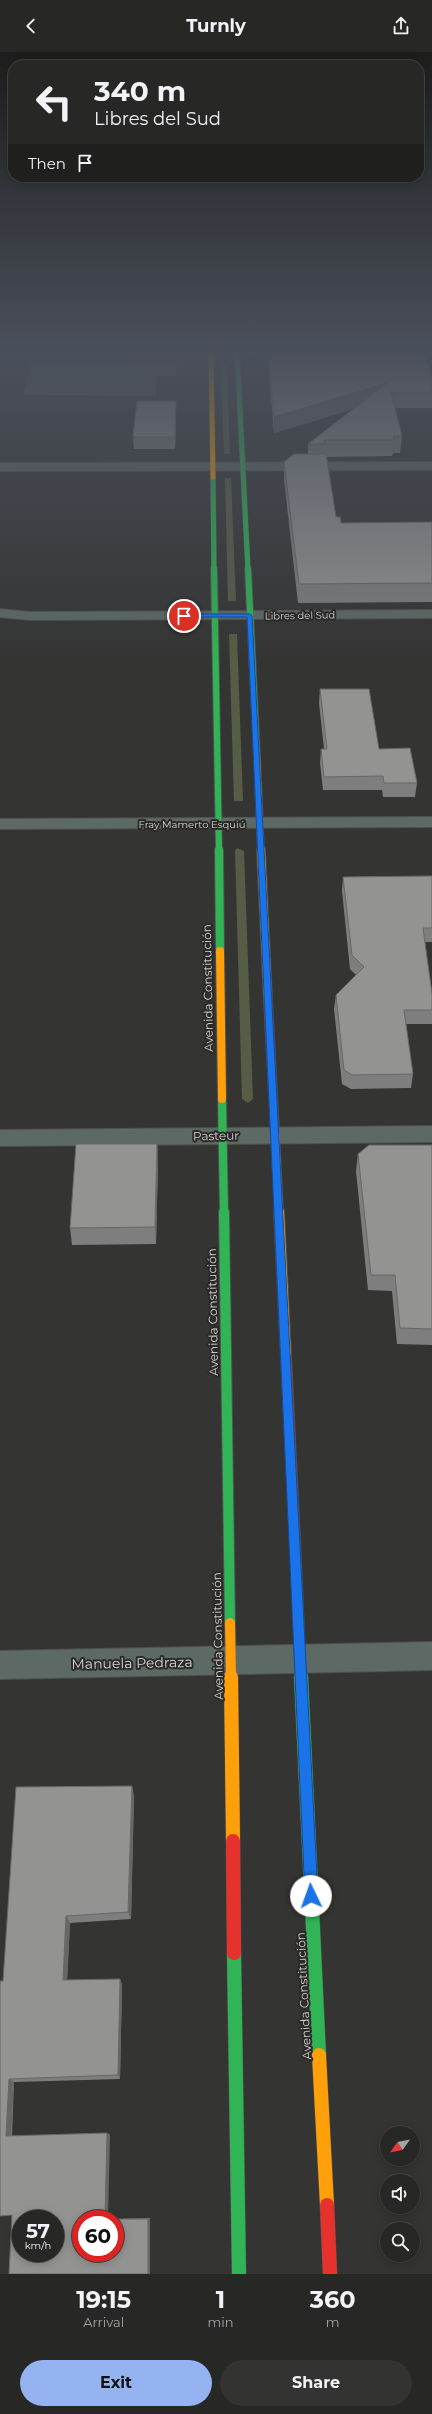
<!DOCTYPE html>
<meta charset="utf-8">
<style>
:root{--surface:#272726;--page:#333332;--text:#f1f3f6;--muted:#a4a5a7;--line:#434443;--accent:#95b2f1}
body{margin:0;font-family:Montserrat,sans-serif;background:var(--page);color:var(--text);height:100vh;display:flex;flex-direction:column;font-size:15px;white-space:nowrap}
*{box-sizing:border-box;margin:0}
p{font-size:13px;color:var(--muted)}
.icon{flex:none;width:22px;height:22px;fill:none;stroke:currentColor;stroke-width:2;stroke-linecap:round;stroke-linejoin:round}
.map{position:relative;height:2222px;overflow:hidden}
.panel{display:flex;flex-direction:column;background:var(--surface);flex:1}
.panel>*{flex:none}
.guide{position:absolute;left:8px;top:8px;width:416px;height:122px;border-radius:16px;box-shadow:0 2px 10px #0003,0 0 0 1px var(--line);background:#272726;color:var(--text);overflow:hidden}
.needle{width:26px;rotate:237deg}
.fabs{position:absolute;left:380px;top:2074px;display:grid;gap:8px}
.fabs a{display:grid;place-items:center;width:40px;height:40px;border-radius:50%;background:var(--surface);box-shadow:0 2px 10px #0003,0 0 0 1px var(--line);font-size:20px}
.speed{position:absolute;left:12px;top:2158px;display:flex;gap:8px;font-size:20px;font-weight:700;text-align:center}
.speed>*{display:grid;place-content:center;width:52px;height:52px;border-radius:50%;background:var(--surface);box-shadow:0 2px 10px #0003,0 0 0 1px var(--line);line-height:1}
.speed small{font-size:10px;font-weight:400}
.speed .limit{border:6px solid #d22;background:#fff;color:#111}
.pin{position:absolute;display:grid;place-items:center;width:34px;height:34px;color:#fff;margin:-17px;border:2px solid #fff;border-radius:50%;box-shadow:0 1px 4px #0007}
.me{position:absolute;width:44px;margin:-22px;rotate:357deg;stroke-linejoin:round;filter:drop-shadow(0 0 3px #0008)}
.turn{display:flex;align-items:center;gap:14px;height:84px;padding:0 20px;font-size:18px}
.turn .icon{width:52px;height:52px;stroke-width:2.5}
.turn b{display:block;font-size:28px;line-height:34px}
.then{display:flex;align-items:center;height:38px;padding:0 20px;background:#0003;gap:8px;font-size:15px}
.eta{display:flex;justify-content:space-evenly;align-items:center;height:68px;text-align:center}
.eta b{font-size:24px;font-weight:700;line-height:28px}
.button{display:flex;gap:8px;margin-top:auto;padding:8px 20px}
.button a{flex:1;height:46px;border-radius:24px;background:var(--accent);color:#111;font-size:16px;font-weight:700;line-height:46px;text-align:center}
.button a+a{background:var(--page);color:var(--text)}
header{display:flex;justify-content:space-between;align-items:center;height:52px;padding:0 20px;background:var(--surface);font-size:18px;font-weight:700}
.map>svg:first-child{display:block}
</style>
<header><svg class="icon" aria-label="back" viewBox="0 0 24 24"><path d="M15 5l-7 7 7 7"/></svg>Turnly<svg class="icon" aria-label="share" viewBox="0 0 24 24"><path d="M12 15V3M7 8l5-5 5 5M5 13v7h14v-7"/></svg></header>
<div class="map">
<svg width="432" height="2222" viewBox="0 0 432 2222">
<rect width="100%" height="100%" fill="#343433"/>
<g fill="#575c46">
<path d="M31,310l146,1 -1,13h-19l-1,20 -133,-1z"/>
<path d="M221,313h6l3,89h-6z"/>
<path d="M225,426h6l5,123h-8z"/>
<path d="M229,582h8l6,167h-9z"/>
<path d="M237,796l7,3 9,248 -5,4 -6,-4 -7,-248z"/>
</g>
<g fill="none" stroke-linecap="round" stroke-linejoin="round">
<g stroke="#51504f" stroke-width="2">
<g id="street">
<path d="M395,299h37v6l-41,-1v-4z"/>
<path d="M297,300l5,3 -1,2 -301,2v-6z"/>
<path d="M432,410v8l-432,1v-8z"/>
<path d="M0,557l30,3 402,-2v8l-402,2 -30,-3z"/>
<path d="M432,765v10l-432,2v-10z"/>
<path d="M432,1074v16l-432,4v-16z"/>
<path d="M432,1590v28l-432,9v-28z"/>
</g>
</g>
<g stroke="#51504f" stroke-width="6">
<g id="fast-far4">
<path d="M237,298l11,220"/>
<path d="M213,425l1,93"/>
</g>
</g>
<g stroke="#51504f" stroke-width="8">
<g id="fast-far3">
<path d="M214,517l5,282"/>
<path d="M248,517l9,188"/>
</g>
</g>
<g stroke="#51504f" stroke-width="10">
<g id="fast-far2">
<path d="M219,798l1,101"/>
<path d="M222,1047l2,114"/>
</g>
</g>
<g stroke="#51504f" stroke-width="12">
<g id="fast-far1">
<path d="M224,1160l6,411"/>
<path d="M296,1510l5,116"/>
</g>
</g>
<g stroke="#51504f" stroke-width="15">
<g id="fast">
<path d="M301,1625l18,378"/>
<path d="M234,1901l5,321"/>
</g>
</g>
<g stroke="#51504f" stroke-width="6">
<path id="slow-far4" d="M211,298l2,127"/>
</g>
<g stroke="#51504f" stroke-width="8">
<path id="slow-far3" d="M257,705l4,94"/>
</g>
<g stroke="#51504f" stroke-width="10">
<g id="slow-far2">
<path d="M261,798l7,150"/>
<path d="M220,899l2,148"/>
<path d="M275,1080l4,81"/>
</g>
</g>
<g stroke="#51504f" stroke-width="12">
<g id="slow-far1">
<path d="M279,1160l7,144"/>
<path d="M230,1571l1,55"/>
</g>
</g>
<g stroke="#51504f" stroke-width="15">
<g id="slow">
<path d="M231,1625l2,164"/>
<path d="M319,2003l8,150"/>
</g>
</g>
<g stroke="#51504f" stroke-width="10">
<path id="jam-far2" d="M268,948l7,132"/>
</g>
<g stroke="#51504f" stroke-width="12">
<path id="jam-far1" d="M286,1304l10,206"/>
</g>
<g stroke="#51504f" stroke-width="15">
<g id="jam">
<path d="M233,1789l1,112"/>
<path d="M327,2153l3,69"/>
</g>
</g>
<use href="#street" fill="#5c6965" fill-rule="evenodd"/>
<use href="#fast-far4" stroke="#30b455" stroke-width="5"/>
<use href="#fast-far3" stroke="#30b455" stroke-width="6"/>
<use href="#fast-far2" stroke="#30b455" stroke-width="8"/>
<use href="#fast-far1" stroke="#30b455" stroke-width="10"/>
<use href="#fast" stroke="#30b455" stroke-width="14"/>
<use href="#slow-far4" stroke="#ff9f0a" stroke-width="5"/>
<use href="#slow-far3" stroke="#ff9f0a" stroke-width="6"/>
<use href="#slow-far2" stroke="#ff9f0a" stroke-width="8"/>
<use href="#slow-far1" stroke="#ff9f0a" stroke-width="10"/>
<use href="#slow" stroke="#ff9f0a" stroke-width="14"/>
<use href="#jam-far2" stroke="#e5322d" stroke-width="8"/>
<use href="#jam-far1" stroke="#e5322d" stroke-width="10"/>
<use href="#jam" stroke="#e5322d" stroke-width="14"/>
</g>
<g fill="#7e7e7e">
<path d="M268,298l164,29v29h-37l7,28 -2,17h-7l-1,3 -65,1 9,60 5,6 91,-1v80l-134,1 -14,-123v-18l24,-8v-10l45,-35 -79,24 -6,-67z"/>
<path d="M176,349l-1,48h-41l-1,-12z"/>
<path d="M320,637l59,60 38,34 -2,14h-32l-1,-7h-59l-3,-27 1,-14h3l-5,-46z"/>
<path d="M432,824v66h-7l7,52v30h-26l7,50 -2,14 -60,1 -9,-5 -8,-75 2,-14 20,-20 -6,-6 -8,-78 1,-14z"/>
<path d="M157,1092l1,17 -2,83 -84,1 -2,-17z"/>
<path d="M432,1093v200l-35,-1 -5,-53 -24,-1 -12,-119 2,-17z"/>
<path d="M134,1743l-3,124 -61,4 -3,57 55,4 -2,95 -106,3 -2,54 95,-3 3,2 -29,84 34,34v-34l35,-1v56h-141l3,-59 -9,-234z"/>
</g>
<g fill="#676766">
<path d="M387,331l-2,16 -111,34v-16z"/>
<path d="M176,349v12l-1,36v-12z"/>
<path d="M157,1092l1,17 -2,83 -1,-17z"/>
<path d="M132,1734l2,9 -3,124 -3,-7z"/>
<path d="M66,1864l4,7 -3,62 -4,-5z"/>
<path d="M120,1927l2,5 -2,95 -2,-4z"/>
<path d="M9,2027l5,3 -3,55 -5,-1z"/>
<path d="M107,2081l3,2 -2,84h-3z"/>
<path d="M150,2166v56h-2v-55z"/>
</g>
<g fill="#939392" stroke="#676766" fill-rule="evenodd">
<path d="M268,298h156l8,29v13h-41l11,44h-9l1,4h-70l1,4h-17l79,-61 -113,34z"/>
<path d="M137,349h39l-1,36h-42z"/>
<path d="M294,402h32l10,63h4l1,6 91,-1v61l-133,1 -15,-122z"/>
<path d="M320,637h49l10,60 31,-1 7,35h-33l-1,-7 -59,1 -3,-28h6z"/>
<path d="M432,824v52h-9l9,66v16h-28l9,64 -61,1 -8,-5 -8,-75 28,-28 -12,-12 -9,-78z"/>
<path d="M76,1092h81l-2,83 -85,1z"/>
<path d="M369,1093h63v184l-32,-1 -5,-53h-24l-13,-121z"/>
<path d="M132,1734l-4,126 -62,4 -3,64 57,-1 -2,96 -109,4 -3,57 101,-3 -2,86h-24v34h34v-34h33v55h-139l3,-59 -12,1v-235h3l13,-194zM21,2167h34v34h-34z"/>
</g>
<linearGradient id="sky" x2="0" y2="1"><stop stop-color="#1d1d1c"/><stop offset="0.49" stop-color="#4a505b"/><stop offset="1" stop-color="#4a505b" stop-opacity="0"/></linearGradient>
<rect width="432" height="609" fill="url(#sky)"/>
<path fill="#1a73e8" stroke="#114b97" d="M184,562h66l2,2 66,1280 -2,4 -5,2 -4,-2 -2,-4 -58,-1279h-65z"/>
<g text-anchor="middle" stroke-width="4" stroke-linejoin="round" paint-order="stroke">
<g font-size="10" fill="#d3d2d1" stroke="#2b2a28">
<text transform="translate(300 563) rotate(-1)" y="4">Libres del Sud</text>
<text x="192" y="776">Fray Mamerto Esquiú</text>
</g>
<g font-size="12" fill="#d3d2d1" stroke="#2b2a28">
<text transform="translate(208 936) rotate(-91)" y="4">Avenida Constitución</text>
<text transform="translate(216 1084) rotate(-1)" y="4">Pasteur</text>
<text transform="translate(213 1260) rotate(-91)" y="4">Avenida Constitución</text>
<text transform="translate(218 1584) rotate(-91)" y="4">Avenida Constitución</text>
<text transform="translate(304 1944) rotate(-93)" y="4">Avenida Constitución</text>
</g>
<g font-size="14" fill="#d3d2d1" stroke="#2b2a28">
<text transform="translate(132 1611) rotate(-1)" y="5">Manuela Pedraza</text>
</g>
</g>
</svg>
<div class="fabs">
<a><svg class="needle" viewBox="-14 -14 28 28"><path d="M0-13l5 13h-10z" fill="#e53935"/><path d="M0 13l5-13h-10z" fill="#a4a5a7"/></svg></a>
<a><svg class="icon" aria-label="sound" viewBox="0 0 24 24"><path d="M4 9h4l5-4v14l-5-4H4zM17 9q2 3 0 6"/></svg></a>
<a><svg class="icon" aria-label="search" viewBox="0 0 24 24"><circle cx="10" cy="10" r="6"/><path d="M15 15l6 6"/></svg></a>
</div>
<div class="speed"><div>57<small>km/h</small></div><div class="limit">60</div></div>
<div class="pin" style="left:184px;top:564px;background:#d93025"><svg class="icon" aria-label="arrive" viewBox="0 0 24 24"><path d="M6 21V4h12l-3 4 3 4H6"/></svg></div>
<svg class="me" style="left:311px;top:1844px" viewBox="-20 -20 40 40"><circle r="19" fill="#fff"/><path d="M0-13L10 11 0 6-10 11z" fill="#1a73e8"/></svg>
<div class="guide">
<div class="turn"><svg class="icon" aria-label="left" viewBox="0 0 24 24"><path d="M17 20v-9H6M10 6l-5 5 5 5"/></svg><div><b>340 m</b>Libres del Sud</div></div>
<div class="then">Then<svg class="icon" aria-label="arrive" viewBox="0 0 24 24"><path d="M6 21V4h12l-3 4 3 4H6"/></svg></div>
</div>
</div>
<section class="panel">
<div class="eta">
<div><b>19:15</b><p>Arrival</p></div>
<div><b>1</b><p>min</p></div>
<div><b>360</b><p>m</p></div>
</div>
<div class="button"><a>Exit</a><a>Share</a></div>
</section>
